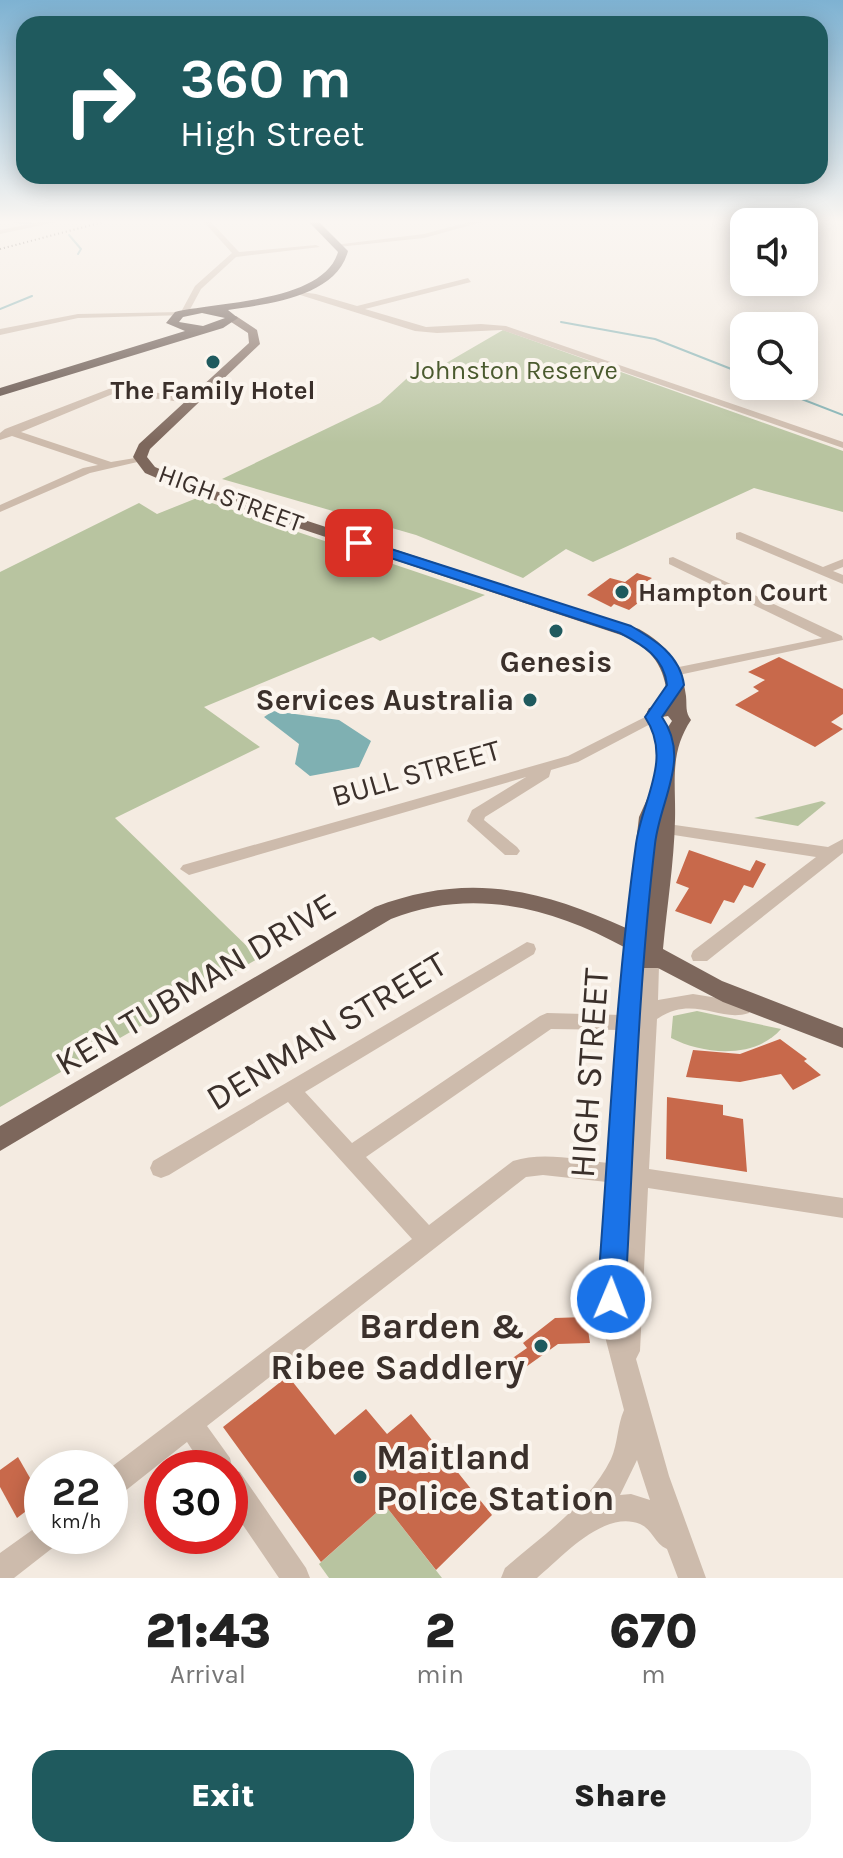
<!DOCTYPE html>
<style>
:root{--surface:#fff;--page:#f2f2f2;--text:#222;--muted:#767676;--accent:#1f5a5e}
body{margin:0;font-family:Karla,sans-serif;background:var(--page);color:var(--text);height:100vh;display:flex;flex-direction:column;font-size:30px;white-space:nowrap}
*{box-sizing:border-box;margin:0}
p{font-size:26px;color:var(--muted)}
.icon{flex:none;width:44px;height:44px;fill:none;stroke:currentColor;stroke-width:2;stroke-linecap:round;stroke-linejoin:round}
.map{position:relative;height:1578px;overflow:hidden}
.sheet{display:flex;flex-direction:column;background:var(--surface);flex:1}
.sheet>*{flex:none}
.banner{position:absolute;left:16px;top:16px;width:812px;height:168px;border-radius:24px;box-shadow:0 4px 20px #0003;background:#1f5a5e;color:#fff;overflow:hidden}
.controls{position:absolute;left:730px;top:208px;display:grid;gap:16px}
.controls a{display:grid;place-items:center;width:88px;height:88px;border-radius:16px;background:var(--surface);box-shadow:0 4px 20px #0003;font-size:40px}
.speed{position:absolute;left:24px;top:1450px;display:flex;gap:16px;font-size:40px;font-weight:700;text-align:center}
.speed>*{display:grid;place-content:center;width:104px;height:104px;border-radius:50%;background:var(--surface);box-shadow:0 4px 20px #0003;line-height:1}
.speed small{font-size:20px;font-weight:400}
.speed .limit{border:12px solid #d22;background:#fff;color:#111}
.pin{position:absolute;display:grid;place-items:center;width:68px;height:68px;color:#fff;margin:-34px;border-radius:16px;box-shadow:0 4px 12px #0006}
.me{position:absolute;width:88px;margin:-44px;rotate:1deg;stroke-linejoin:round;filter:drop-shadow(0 0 6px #0008)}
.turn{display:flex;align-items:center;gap:28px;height:168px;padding:0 32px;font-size:36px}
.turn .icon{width:104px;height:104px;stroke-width:2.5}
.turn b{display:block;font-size:56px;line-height:68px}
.eta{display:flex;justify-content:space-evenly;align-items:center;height:136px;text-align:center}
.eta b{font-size:48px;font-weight:800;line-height:56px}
.cta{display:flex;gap:16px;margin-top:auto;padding:16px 32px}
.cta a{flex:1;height:92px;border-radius:24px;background:var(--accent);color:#fff;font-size:32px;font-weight:800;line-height:92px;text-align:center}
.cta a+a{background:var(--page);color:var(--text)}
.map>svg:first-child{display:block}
</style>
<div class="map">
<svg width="843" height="1578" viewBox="0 0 843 1578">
<rect width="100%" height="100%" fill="#f4ebe1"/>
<g fill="#b8c4a0">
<path d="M503,330l340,121v61l-89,-24 -161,74 -27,-13 -43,29 -107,-43 -194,-56 158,-76 36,-33 13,3z"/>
<path d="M197,498l288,97 -105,46 -7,-4 -169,70 56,40 -145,71 144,140 -259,149v-535l139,-69 18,11z"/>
<path d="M822,801l4,2 -28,23 -44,-8z"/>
<path d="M697,1011l84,18c-26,30 -77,26 -110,9l2,-22z"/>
<path d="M385,1505l57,73h-113l-10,-14z"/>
</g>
<path fill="#7fb0b2" d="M273,711l66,9 32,21 -12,26 -49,9 -15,-12 4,-20 -35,-27z"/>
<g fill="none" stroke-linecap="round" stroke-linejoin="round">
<g stroke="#7fb0b2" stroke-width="2">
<path d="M14,222l20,2"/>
<path d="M69,235l12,14 -3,5"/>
<path d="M0,309l32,-13"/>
<path d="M561,322l94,17 89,35"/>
<path d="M768,386l75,29"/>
</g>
</g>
<g fill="#c8694b">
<path d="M637,573l15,5 -9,6 13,5 -27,21 -15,-6 -3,3 -24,-12 23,-17 15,4z"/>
<path d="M779,657l64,32v25l-12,8 12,7 -28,18 -80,-42 24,-14 -6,-4 12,-7 -17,-8z"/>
<path d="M689,850l61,21 6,-11 10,4 -13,24 -9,-3 -10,18 -10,-3 -13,24 -36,-13 14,-23 -13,-5z"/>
<path d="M780,1039l27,20 -3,2 17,14 -28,15 -12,-16 -41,8 -54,-5 7,-27 47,4z"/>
<path d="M667,1097l56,8v10l20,4 4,53 -81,-13z"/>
<path d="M586,1317l4,26 -32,1 -42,30 -9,-12 20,-14 -4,-5 32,-25z"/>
<path d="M288,1376l47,59 31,-26 21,25 24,-20 81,101 -56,55 -51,-65 -64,57 -98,-135z"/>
<path d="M18,1457l24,42 -25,19 -17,-31v-17z"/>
</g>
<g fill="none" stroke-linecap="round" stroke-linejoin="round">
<g fill="#cdbbac" fill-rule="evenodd">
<path d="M40,222h16l-56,12v-4z"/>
<path d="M204,222h7l28,30 77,-7 4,2 -84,10 -35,32 -14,26 -109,3 -78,17v-6l78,-15 103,-2 14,-26 37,-33z"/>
<path d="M469,222h13l-58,16 -86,9 -4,-2 90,-11z"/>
<path d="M468,278l3,4 -106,27 61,18 55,-3 25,2 337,116v6l-341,-118 -65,3 -22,-2 -118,-37 4,-2 15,2 41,12z"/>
<path d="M114,387l82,11 5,3 -5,3 -81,-11 -94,39 90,30 30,-5 5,3 -56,13 -90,39v-7l83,-37 15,-3 -86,-29 -12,4v-7l5,-4z"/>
<path d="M740,532l83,35 20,-8v8l-10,4 10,4v9l-107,-45v-6z"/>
<path d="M673,557l169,79 1,4 -169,36 -5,-1 -2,-3 7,-4 148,-30 -153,-74v-6z"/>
<path d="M653,713l5,1 2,3 -2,3 -80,42 -27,8 -2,7 -64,40 -1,3 33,27 3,4 -3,4h-12l-38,-34 5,-11 54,-33 -337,98 -9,-6 3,-4 385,-109z"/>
<path d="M654,822l174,25 15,-8v14l-136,108h-14l-2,-5 2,-5 123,-94 -168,-26 -2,-4z"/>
<path d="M527,942l7,2 2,5 -2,5 -229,138 47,51 188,-127 7,-3 75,2 3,-59 2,-5h14l2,10 7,-2 7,2 2,5 -1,34 35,-6 56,9 3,5 -3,5c-30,10 -55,-19 -92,6l-8,150 194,29v20l-195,-30 -8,163 -4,8 33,117 37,102h-28l-11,-29c-12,-5 -15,-20 -27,-25 -36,-15 -79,34 -103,54h-36l4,-10c37,-32 84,-64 106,-109 7,-16 6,-33 13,-49l-23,-89 -3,-48 9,-91 -64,-7 -17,2 -319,249 23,32 3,12 7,2 66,96 4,10h-31l-49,-72v-38h-26l-17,-26 -67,53 -10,4v-31l302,-229 -124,-137 -119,73 -8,3 -8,-3 -3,-7 3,-7zM551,1029l70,1 -12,133c-30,-3 -66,-12 -96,-2l-84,64 -63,-68zM637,1460l13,40 -19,-6 -11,1z"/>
<path d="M42,1523v13h17l-4,10 -41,32h-14v-25z"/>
</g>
<path fill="#7d675c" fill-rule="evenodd" d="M228,316h8l21,14 3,14 -110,105 -3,8 8,10 42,18 442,144c28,16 43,34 47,67 1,10 -1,16 5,24 -22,33 -15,63 -16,100 -1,43 -8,86 -12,129l59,32 121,47v20l-120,-46 -65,-34h-16l-3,-9 -12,-1 -3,-11c-73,-40 -153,-60 -233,-28l-391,232v-25l375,-219c91,-35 164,-19 251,21l13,-111 13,-29 10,-52 10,-15 -4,-5 -12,2 -9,-6 2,-4 19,-3c-2,-34 -11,-52 -41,-68l-440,-146 -42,-18 -12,-16 6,-13 110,-101 -1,-10 -20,-13z"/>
<path fill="#5c4a42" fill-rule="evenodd" d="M309,222h10l29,29c-12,46 -80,53 -120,59l10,8 -15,10 -223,68v-8l185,-57 -19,-8 9,-11c43,-10 149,-10 163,-60zM202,313l23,5 -22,8 -24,-4 4,-5z"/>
<path stroke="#3b302b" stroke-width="2" stroke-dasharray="1 3" stroke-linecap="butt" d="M0,249l103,-27"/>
</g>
<linearGradient id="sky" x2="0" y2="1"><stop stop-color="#7eb2d2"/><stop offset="0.5" stop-color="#faf6f2"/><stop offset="1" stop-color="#faf6f2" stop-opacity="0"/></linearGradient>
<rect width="843" height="443" fill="url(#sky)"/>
<path fill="#1a73e8" stroke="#114b97" stroke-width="2" d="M354,540h9l268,86c24,14 49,29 53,59l-22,32c29,42 -2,82 -7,127 -18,151 -21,303 -30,455l-4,9 -10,4 -10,-4 -4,-9c12,-152 18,-305 39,-455 6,-44 37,-85 9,-127l22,-32c-3,-28 -24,-40 -47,-52l-266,-87z"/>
<g fill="#1f5a5e" stroke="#fbf5ee" stroke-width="3">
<circle cx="213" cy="362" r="8"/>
<circle cx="622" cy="592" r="8"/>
<circle cx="556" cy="631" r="8"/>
<circle cx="530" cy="700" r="8"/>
<circle cx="541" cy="1346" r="8"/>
<circle cx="360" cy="1477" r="8"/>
</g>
<g text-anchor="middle" stroke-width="8" stroke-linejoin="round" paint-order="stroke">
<g font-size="26" fill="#4a5a2e" stroke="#fbf5ee">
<text x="514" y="379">Johnston Reserve</text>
</g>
<g font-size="26" font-weight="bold" fill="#3b302b" stroke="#fbf5ee">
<text x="213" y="399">The Family Hotel</text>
<text x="638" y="601" text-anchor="start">Hampton Court</text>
</g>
<g font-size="26" fill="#3b302b" stroke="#fbf5ee">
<text transform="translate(231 498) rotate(20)" y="9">HIGH STREET</text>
</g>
<g font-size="30" font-weight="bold" fill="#3b302b" stroke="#fbf5ee">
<text x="556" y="672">Genesis</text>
<text x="514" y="710" text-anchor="end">Services Australia</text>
</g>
<g font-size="30" fill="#3b302b" stroke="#fbf5ee">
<text transform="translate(416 773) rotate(-16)" y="10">BULL STREET</text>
</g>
<g font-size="36" fill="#3b302b" stroke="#fbf5ee">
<text transform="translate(195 983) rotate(-31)" y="13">KEN TUBMAN DRIVE</text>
<text transform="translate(326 1030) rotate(-31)" y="13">DENMAN STREET</text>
<text transform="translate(588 1073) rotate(-86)" y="13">HIGH STREET</text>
</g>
<g font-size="36" font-weight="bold" fill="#3b302b" stroke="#fbf5ee" text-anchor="end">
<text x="525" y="1338">Barden &amp;<tspan x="525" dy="41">Ribee Saddlery</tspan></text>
<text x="376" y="1469" text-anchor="start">Maitland<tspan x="376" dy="41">Police Station</tspan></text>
</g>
</g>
</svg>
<div class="controls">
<a><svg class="icon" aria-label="sound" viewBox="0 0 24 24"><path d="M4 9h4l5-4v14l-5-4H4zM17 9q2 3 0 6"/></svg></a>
<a><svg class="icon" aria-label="search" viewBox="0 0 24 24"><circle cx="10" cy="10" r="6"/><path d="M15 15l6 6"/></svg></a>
</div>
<div class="speed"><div>22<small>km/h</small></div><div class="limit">30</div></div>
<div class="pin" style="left:359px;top:543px;background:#d93025"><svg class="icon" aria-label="arrive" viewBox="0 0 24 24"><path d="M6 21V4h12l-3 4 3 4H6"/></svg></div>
<svg class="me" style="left:611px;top:1299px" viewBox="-20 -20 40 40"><circle r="17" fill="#1a73e8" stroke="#fff" stroke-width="3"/><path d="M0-11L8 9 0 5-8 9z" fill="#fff"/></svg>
<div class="banner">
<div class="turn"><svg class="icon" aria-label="right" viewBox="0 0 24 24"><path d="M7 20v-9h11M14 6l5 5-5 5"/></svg><div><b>360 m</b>High Street</div></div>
</div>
</div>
<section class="sheet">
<div class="eta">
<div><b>21:43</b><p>Arrival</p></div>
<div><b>2</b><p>min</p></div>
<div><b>670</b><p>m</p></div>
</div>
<div class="cta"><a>Exit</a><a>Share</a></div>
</section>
